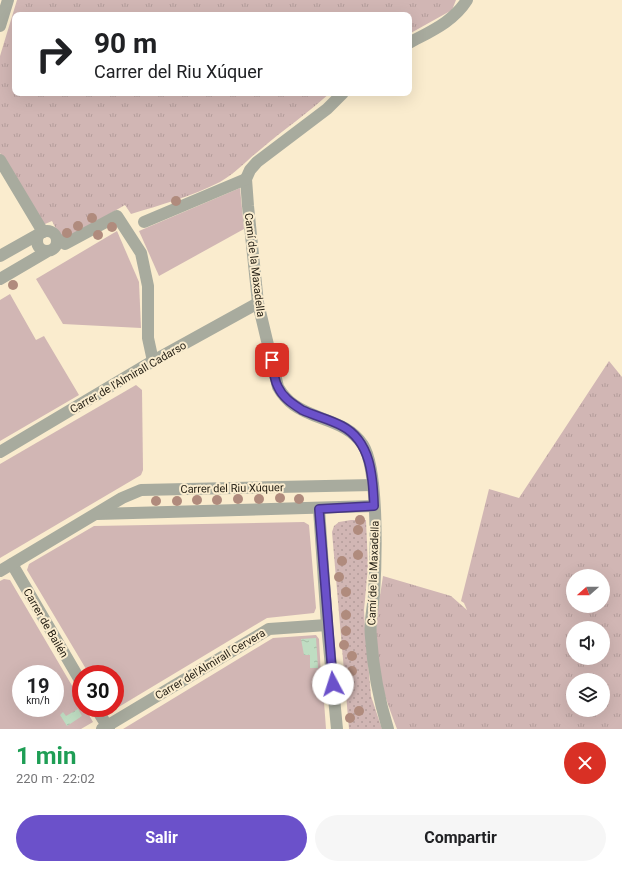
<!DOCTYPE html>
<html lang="es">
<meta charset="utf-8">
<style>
:root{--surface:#fff;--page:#f6f6f6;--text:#202124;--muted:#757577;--accent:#6b51ca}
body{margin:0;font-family:Roboto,sans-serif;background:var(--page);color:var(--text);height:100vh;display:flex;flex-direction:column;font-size:15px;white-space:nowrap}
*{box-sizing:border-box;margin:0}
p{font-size:13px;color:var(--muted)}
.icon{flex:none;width:22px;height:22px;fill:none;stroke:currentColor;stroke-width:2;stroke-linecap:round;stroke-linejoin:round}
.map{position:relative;height:729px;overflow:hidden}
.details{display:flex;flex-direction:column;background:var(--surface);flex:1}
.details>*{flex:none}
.banner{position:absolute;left:12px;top:12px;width:400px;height:84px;border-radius:8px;box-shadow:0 4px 16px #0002;background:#fff;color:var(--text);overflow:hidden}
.needle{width:26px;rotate:249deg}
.tools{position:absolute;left:566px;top:569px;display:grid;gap:8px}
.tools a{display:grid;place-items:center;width:44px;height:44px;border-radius:50%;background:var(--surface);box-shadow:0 4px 16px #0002;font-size:20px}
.speed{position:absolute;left:12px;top:665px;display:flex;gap:8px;font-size:20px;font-weight:700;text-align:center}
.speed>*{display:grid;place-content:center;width:52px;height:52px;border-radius:50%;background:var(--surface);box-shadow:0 4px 16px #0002;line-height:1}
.speed small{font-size:10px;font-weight:400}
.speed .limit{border:6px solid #d22;background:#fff;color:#111}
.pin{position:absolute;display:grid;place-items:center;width:34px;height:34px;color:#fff;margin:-17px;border-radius:8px;box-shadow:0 2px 6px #0006}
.me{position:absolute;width:44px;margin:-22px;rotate:355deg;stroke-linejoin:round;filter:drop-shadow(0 0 3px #0008)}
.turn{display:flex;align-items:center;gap:14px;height:84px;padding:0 16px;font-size:18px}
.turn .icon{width:52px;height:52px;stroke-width:2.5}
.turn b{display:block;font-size:28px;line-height:34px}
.round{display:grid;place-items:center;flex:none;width:42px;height:42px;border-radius:21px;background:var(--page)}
.head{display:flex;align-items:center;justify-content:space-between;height:68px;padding:0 16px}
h1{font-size:24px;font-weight:700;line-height:30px;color:#1e9e55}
.cta{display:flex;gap:8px;margin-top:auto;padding:8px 16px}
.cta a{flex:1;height:46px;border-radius:24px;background:var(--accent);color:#fff;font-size:16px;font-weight:700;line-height:46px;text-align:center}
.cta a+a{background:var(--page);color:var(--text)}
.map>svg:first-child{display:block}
</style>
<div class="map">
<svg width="622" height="729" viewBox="0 0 622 729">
<defs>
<pattern id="grass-tufts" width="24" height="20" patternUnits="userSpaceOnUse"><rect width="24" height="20" fill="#d1b6b4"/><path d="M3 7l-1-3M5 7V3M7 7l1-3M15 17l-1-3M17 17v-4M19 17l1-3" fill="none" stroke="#b39c9a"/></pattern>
<pattern id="park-dots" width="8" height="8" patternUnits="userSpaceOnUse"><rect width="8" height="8" fill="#d1b6b4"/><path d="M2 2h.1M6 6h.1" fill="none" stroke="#b39c9a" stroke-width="1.8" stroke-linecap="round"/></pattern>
<pattern id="water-ripples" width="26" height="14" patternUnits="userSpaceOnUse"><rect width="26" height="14" fill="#bfddc2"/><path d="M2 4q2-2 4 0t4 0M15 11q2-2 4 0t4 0" fill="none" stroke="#a4bda6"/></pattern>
</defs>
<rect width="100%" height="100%" fill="#faecce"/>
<g fill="url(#grass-tufts)" fill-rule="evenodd">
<path d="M17,0h439l-4,10 -43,24v-19h-394v78h315c-22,20 -47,37 -69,56 -14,11 -25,24 -41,33 -28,14 -59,23 -89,32l-6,-9 -63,36 -10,-20 -7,3 -5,-3 -40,-68v-97z"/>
<path d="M609,361l13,16v352h-225c-8,-22 -17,-44 -20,-68 -4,-29 2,-57 6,-85l68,20 16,14 -3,-7 -3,-2 28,-112 30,9zM573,576h30v30h-30zM573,628h30v30h-30zM573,680h30v30h-30z"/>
</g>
<path fill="url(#park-dots)" d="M351,520h15l2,47 -4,43 1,18 6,68 11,33h-33l-17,-197 2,-6 5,-4z"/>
<g fill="#d1b6b4" fill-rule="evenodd">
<path d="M240,188l4,41 -85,47 -20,-45z"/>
<path d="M117,231l22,51 2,46 -78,-4 -27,-45z"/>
<path d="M10,294l26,46 8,-4 35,59 -79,46v-141z"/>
<path d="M136,385l6,5 1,80 -2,5 -141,83v-94z"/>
<path d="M304,522l5,3 7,83 -2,5 -47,5 -155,93 -4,-3h7v-34h-26l-62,-104 2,-6 65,-38z"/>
<path d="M4,579l6,1 71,121v7h4l8,14 -12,7h-81v-148zM21,674h34v34h-34z"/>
<path d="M316,635l3,4 2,37 -7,1 1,11h8l3,41h-203l150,-91z"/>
</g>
<g fill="url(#water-ripples)">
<path d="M316,638l2,30h-8v-13h-6l-3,-16z"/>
<path d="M78,709l4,7 -15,10 -7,-11 3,-3 3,4z"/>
</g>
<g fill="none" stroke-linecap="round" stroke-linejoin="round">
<g stroke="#a8ab9e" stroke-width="12">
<path d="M0,26l8,-26"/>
<path d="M409,43c22,-12 44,-21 58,-43"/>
<path d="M343,93l-16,16 -70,53 -7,8 -4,9 2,27 10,97 20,84c4,7 9,13 16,18 22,16 53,15 69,40 16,25 13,118 11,150 -1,14 -5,28 -3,42 2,30 8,63 17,92"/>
<path d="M0,160l43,72"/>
<path d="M144,222l102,-43"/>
<circle cx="47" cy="241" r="10"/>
<path d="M57,239l8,5 52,-28 24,37 7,33v52l5,23"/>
<path d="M0,256l39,-22"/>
<path d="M0,279l46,-27"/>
<path d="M0,452l153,-91 105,-58"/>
<path d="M319,509l8,116 10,104"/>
<path d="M97,514l277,-8"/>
<path d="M12,564l69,118"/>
<path d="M0,571l122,-73 19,-8 232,-5"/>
<path d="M96,708l13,21"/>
<path d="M102,729l167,-100 58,-4"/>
</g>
</g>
<g fill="#b08b7d">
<circle cx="176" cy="201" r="5"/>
<circle cx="92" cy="218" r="5"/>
<circle cx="78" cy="226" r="5"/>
<circle cx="112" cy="227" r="5"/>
<circle cx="67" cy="233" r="5"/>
<circle cx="98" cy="235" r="5"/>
<circle cx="13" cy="285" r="5"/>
<circle cx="280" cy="498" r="5"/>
<circle cx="238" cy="499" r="5"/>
<circle cx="259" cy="499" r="5"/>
<circle cx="299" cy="499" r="5"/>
<circle cx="197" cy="500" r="5"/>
<circle cx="217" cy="500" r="5"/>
<circle cx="156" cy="501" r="5"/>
<circle cx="177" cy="501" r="5"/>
<circle cx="360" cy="520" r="5"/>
<circle cx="358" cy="530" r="5"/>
<circle cx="358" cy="555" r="5"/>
<circle cx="342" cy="561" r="5"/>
<circle cx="339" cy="577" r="5"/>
<circle cx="346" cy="592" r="5"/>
<circle cx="346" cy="615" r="5"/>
<circle cx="346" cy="631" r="5"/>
<circle cx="344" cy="645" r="5"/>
<circle cx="352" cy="656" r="5"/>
<circle cx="352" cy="671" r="5"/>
<circle cx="359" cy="711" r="5"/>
<circle cx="350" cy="718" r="5"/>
</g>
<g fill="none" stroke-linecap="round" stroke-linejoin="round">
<g stroke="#463583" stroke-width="10">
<path id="route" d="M272,360c1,9 2,20 6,27 5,11 15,17 24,23 13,6 27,9 40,16 29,15 31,51 32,80l-55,3 14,175"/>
</g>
<use href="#route" stroke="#6b51ca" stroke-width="7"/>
</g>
<g text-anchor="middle" stroke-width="4" stroke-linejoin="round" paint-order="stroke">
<g font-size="11" fill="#282318" stroke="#faecce">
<text transform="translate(255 265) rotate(83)" y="4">Camí de la Maxadella</text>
<text transform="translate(128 377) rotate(-30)" y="4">Carrer de l'Almirall Cadarso</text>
<text transform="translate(232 488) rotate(-1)" y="4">Carrer del Riu Xúquer</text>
<text transform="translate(373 573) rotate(-88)" y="4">Camí de la Maxadella</text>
<text transform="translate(46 623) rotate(60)" y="4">Carrer de Bailén</text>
<text transform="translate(210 664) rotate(-31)" y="4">Carrer del'Almirall Cervera</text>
</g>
</g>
</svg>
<div class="tools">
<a><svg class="needle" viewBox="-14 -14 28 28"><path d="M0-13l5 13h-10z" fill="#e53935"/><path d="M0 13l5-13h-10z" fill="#757577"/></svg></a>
<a><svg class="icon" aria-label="sound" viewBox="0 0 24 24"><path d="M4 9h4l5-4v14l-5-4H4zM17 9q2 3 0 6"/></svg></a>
<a><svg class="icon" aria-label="layers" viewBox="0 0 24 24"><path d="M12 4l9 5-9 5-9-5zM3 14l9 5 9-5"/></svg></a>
</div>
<div class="speed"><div>19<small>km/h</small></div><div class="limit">30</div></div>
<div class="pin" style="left:272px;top:360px;background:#d93025"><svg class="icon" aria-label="arrive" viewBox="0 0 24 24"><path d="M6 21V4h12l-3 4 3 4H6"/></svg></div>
<svg class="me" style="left:333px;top:684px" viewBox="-20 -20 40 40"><circle r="19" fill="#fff"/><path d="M0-13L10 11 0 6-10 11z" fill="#6b51ca"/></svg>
<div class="banner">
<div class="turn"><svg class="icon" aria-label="right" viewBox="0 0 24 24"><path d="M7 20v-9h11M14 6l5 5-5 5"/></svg><div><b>90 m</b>Carrer del Riu Xúquer</div></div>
</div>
</div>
<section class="details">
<div class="head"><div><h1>1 min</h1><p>220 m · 22:02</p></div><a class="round" style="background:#d93025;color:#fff"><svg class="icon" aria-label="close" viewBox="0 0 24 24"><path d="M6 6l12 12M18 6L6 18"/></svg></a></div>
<div class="cta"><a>Salir</a><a>Compartir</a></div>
</section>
